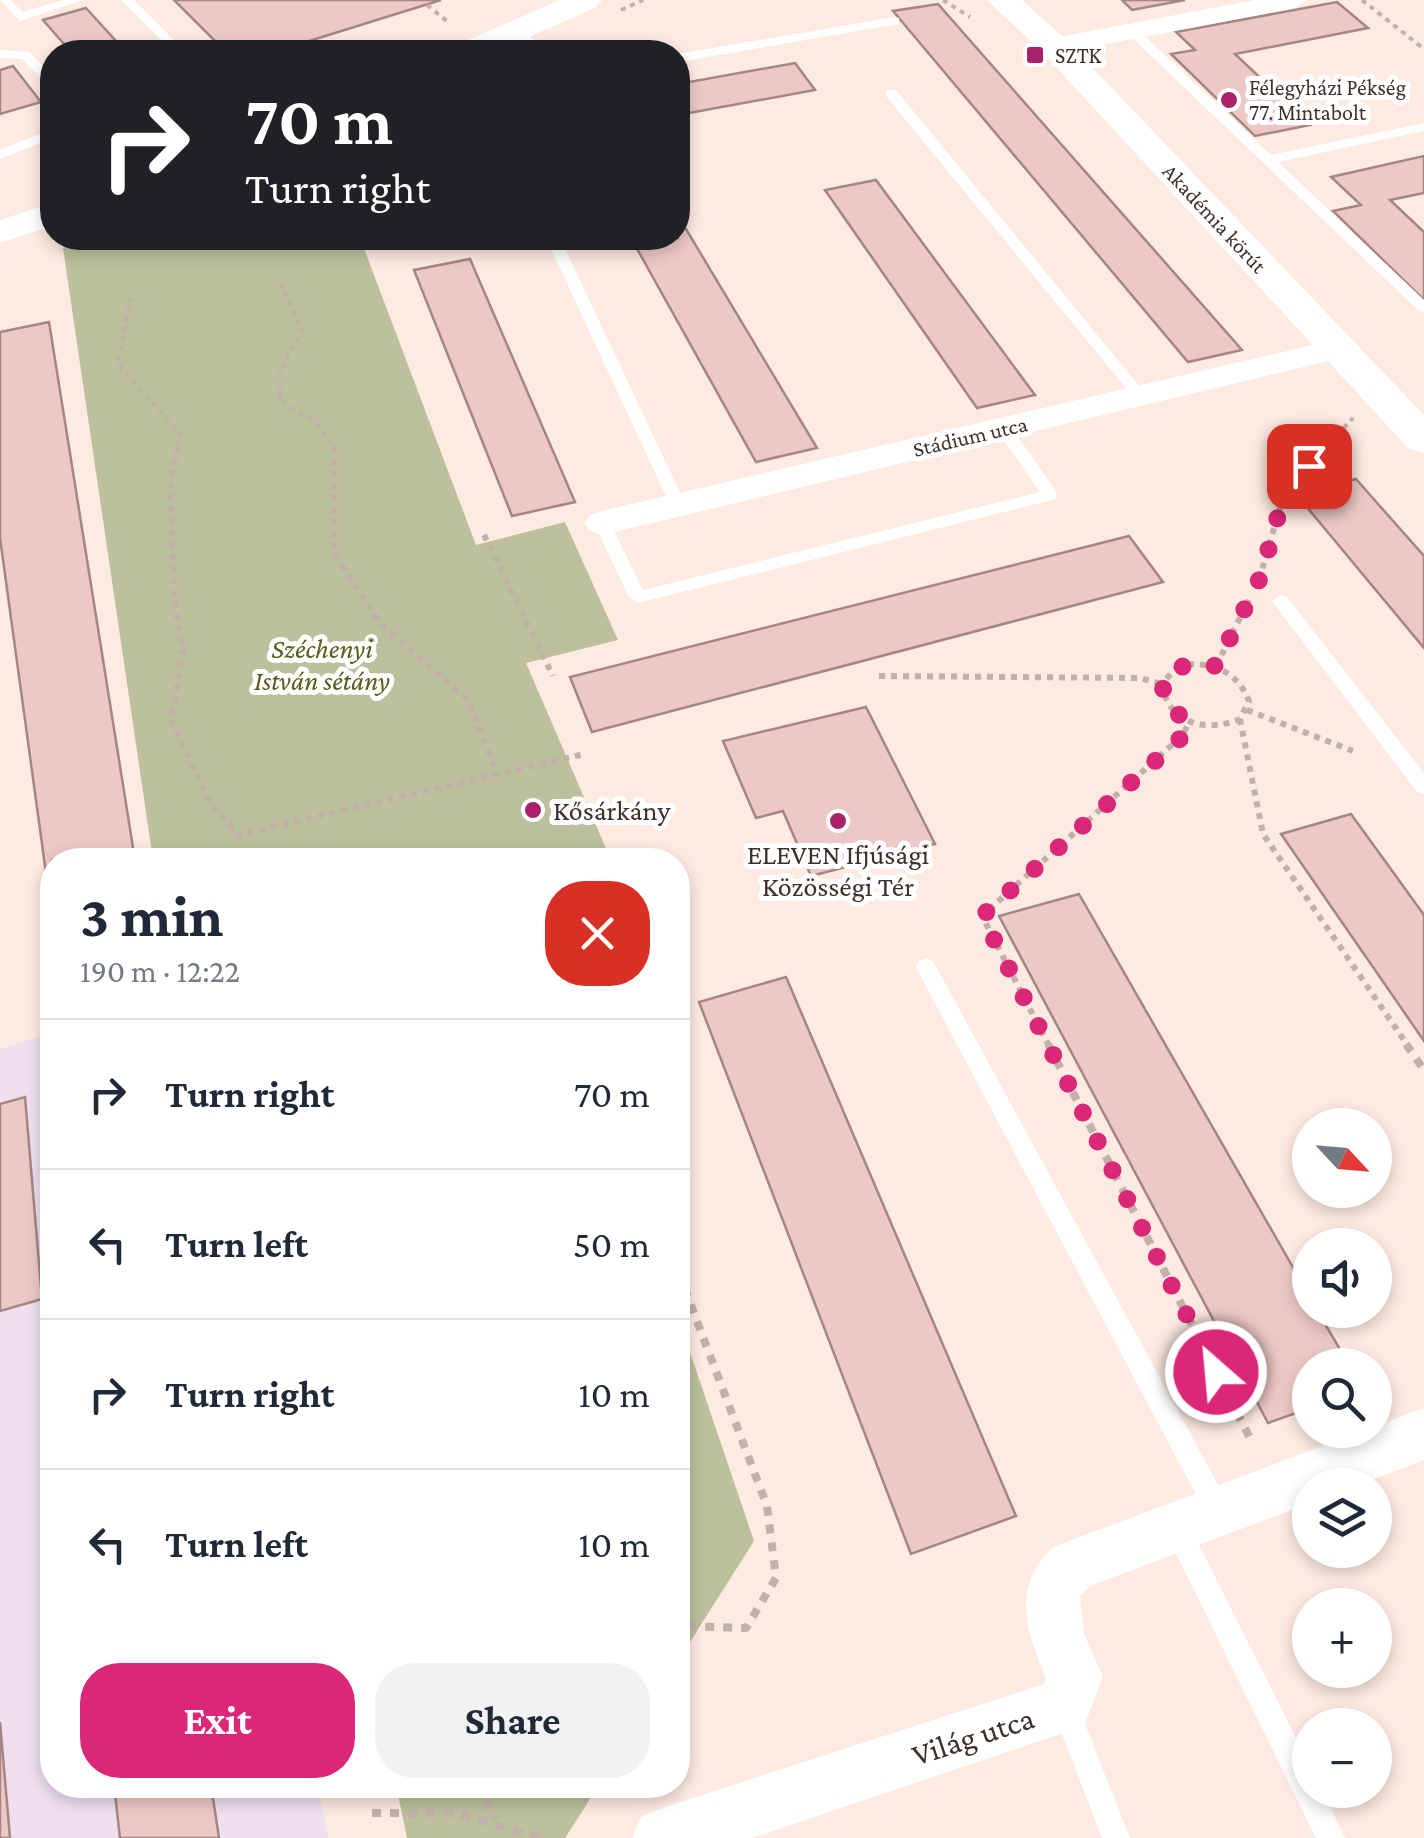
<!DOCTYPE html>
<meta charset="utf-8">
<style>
:root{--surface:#fff;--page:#f2f2f3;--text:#1f2937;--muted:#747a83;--line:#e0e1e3;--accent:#db2777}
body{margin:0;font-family:"Crimson Pro",serif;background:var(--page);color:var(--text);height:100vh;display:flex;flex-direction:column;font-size:38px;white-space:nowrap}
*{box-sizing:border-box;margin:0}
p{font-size:32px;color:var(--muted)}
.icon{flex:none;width:55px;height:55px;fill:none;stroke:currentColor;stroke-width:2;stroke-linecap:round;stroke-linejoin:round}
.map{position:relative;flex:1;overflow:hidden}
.drawer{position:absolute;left:40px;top:848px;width:650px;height:950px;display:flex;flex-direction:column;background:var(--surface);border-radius:40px;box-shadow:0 5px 15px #0003}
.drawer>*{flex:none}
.hud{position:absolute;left:40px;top:40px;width:650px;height:210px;border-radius:40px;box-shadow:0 5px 15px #0003;background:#202124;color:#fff;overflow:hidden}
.needle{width:65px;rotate:116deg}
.buttons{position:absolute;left:1292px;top:1108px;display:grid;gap:20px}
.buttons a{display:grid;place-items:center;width:100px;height:100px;border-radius:50%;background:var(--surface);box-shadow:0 5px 15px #0003;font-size:50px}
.pin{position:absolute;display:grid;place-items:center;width:85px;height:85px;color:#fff;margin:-42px;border-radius:20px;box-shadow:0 5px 15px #0006}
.me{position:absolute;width:110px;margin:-55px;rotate:333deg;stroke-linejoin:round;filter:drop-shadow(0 0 8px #0008)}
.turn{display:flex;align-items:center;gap:35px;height:210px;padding:0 40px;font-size:45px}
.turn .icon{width:130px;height:130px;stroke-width:2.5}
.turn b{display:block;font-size:70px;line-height:85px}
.round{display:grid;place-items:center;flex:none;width:105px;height:105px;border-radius:40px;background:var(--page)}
.summary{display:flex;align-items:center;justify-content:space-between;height:170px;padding:0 40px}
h1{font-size:60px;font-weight:700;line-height:75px}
.cta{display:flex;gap:20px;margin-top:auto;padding:20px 40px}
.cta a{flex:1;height:115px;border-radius:40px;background:var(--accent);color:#fff;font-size:40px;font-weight:700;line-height:115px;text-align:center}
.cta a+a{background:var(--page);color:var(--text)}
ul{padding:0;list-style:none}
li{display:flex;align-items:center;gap:30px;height:150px;padding:0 40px;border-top:2px solid var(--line)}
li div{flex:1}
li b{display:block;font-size:38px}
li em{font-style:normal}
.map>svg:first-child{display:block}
</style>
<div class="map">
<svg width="1424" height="1838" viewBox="0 0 1424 1838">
<rect width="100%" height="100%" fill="#fdeae1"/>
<path fill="#efdff1" d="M52,1033v752h266l10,53h-328v-789z"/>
<g fill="#bdc09d">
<path d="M90,238h270l116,307 89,-23 53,118 -92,23 85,197h-458l-90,-612z"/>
<path d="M678,1317l76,224 -76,120z"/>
<path d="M396,1785h203l-34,53h-158z"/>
</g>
<g fill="#ecc9c6" stroke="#a68683" stroke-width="2.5">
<path d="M174,0h267l-167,52h-48z"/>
<path d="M1122,0h63l-53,10z"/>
<path d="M1337,2l31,26 -133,26 75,71 -55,11 -84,-82 24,-4 -19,-18z"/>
<path d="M938,4l304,346 -54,12 -295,-351z"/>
<path d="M86,8l40,44h-55l-28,-32z"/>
<path d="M795,63l20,27 -137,25v-31z"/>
<path d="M13,66l28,36 -41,12v-44z"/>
<path d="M1424,156v37l-34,7 34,32v68l-91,-89 28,-6 -30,-28z"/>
<path d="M876,180l159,215 -58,13 -152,-218z"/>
<path d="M678,219h2l137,229 -61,14 -125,-224h47z"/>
<path d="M470,259l105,243 -63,14 -98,-246z"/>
<path d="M49,322l86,538h-83l-2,42 -50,-364v-206z"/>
<path d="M1356,479l68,77v92l-128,-154z"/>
<path d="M1129,536l34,46 -571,150 -22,-55z"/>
<path d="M866,707l69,137 -124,32 -28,-65 -27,7 -33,-77z"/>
<path d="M1351,814l73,101v126l-143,-207z"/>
<path d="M1079,894l231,403v13h7l32,55h-39v43l-42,15 -269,-507z"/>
<path d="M786,977l230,539 -105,38 -212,-552z"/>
<path d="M25,1097l17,202 -42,12v-207z"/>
<path d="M0,1722l10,116h-10z"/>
<path d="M114,1785h97l8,53h-99z"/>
</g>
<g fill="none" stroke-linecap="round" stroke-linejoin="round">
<g stroke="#c2b1a9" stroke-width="4" stroke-dasharray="5 5" stroke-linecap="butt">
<path d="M943,0l27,17"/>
<path d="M1362,0l62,49"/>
<path d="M427,5l21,17"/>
<path d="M621,10l22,-10"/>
<path d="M409,52l25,-9"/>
<path d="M280,283l22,48 -22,41v28l36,23 20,27"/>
<path d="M131,297l-13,67 63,71 -4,15"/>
<path d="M1323,450l30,-32"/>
</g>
<g stroke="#c2b1a9" stroke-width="6" stroke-dasharray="6 6" stroke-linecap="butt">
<path d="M178,447l-8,31 5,130 8,42 -12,71 39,81 28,33 346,-81"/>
<path d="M334,447v107l48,71 87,76 28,74"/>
<path d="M484,535l69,141"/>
<path d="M1259,580l26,-89 41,-44"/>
<path d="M1188,664c29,0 50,9 61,37l-9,18c-34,14 -72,5 -78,-35l14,-16z"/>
<path d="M1216,666l33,-66"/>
<path d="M879,676l261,2 22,6"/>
<path d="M1247,710l106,41"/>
<path d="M1240,719l23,115 145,212"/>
<path d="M1049,1046l-67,-130 201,-181 6,-13"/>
</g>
<g stroke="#c2b1a9" stroke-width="8" stroke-dasharray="9 9" stroke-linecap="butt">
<path d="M1048,1044l204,398"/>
<path d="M1406,1044l18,26"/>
<path d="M678,1271l89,235 9,72 -30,50 -68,-2"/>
<path d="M477,1785l18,35"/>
<path d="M372,1813h85l82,25"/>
</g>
<g fill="#fff" fill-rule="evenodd">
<path d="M0,0h11l11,12 42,-12h19l-63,21z"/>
<path d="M121,0h13l52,52h-13z"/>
<path d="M895,17l4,1v6l-221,38v-8z"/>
<path d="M516,28l32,21 2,3h-13l-25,-17 -2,-3z"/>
<path d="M1128,28h8l135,127 153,-32v8l-146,31 146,138v12l-5,-1 -291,-277z"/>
<path d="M0,50l29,2 23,23v11l-4,-1 -26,-26 -22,-1z"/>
<path d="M886,90h10l249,303v6h-10l-249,-303z"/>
<path d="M52,129v9l-52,21v-9z"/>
<path d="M546,238h14l126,267 -2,4 -6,1 -8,-5z"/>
<path d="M1003,423l6,1 47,67v8l-418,104 -9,-6 -35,-74 2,-4h12l35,71 397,-98 -45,-64z"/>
<path d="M1281,595l6,2 137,176v21l-7,-2 -142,-187 -3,-4z"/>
<path d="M926,958l7,3 294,540 4,9 -4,9 -9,4 -9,-4 -290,-546 -3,-6 3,-6z"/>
<path d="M1177,1515l9,4 124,247v24h12l23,48h-29l-148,-301 -4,-9 4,-9z"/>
<path d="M1064,1693l10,3 56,142h-28l-51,-132 3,-10z"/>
</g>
<g fill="#fff" fill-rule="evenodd">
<path d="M1255,0h53l-13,8 -241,46 -13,-8 13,-8z"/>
<path d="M1338,339l11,3 5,7 -5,7 -747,179 -12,-4 -6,-8 6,-8 12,-4z"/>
<path d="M1424,1408v52l-66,25h-48v18l-220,83 -10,10 4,38 19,43 -19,49 -332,112h-120l9,-21 21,-9 382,-124 2,-6c-20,-47 -35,-91 7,-131l312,-117h10v-4z"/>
</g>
<g fill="#fff" fill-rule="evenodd">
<path d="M560,0h42l-5,7 -102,45h-42l4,-7z"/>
<path d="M987,0h35l43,39 359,376v38l-15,-4 -366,-396z"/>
<path d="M52,203v23l-52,17v-23z"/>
</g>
</g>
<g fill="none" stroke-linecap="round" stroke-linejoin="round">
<path stroke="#db2777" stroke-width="18" stroke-dasharray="0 32.4" d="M1216,1372l-234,-456 201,-180 6,-14 -22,-16 -5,-22c13,-21 32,-22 54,-18l45,-90 24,-85 24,-25"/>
</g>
<g fill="#a92269" stroke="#fff" stroke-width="4">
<rect x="1025" y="45" width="20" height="20" rx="5"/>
<circle cx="1229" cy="100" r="10"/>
<circle cx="533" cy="810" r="10"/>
<circle cx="838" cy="821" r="10"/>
</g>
<g text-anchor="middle" stroke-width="10" stroke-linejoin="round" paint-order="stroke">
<g font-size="22" fill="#3c312b" stroke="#fff" text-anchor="start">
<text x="1055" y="63">SZTK</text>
<text x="1249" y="95">Félegyházi Pékség<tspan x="1249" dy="25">77. Mintabolt</tspan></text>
</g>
<g font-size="22" fill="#3c312b" stroke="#fff">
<text transform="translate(1215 218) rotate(47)" y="8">Akadémia körút</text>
<text transform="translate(970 436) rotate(-13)" y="8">Stádium utca</text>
</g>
<g font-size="28" font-style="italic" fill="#595b19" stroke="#fff">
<text x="322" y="658">Széchenyi<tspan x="322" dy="32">István sétány</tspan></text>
</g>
<g font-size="28" fill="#3c312b" stroke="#fff" text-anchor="start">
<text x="553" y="820">Kősárkány</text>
<text x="838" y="864" text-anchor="middle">ELEVEN Ifjúsági<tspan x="838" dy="32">Közösségi Tér</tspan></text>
</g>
<g font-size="32" fill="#3c312b" stroke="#fff">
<text transform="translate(973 1736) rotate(-18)" y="11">Világ utca</text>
</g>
</g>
</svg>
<div class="buttons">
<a><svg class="needle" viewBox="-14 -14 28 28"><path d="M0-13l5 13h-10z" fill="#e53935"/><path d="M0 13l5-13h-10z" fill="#747a83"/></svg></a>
<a><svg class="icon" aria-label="sound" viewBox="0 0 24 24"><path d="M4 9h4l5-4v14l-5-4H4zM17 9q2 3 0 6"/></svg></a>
<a><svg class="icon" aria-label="search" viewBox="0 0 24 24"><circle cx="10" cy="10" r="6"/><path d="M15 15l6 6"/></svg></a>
<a><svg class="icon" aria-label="layers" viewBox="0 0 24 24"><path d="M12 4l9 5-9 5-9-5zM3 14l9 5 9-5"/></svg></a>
<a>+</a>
<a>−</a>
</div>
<div class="pin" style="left:1309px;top:466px;background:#d93025"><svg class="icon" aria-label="arrive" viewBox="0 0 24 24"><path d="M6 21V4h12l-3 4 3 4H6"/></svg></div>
<svg class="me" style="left:1216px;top:1372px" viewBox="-20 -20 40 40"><circle r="17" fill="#db2777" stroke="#fff" stroke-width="3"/><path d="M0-11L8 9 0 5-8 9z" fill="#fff"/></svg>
<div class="hud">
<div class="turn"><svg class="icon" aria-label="right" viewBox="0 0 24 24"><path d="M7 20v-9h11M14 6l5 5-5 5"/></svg><div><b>70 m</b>Turn right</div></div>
</div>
<section class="drawer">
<div class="summary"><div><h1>3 min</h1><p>190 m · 12:22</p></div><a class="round" style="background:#d93025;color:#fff"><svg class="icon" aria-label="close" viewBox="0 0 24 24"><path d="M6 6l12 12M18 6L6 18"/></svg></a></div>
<ul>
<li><svg class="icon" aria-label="right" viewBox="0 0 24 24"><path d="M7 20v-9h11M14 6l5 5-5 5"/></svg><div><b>Turn right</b></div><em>70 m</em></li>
<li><svg class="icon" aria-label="left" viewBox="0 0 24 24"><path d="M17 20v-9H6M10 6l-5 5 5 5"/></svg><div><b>Turn left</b></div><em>50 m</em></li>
<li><svg class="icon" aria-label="right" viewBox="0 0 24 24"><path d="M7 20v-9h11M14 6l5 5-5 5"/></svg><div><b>Turn right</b></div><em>10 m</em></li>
<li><svg class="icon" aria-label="left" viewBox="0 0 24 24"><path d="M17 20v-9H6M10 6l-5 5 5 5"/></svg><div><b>Turn left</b></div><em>10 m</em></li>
</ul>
<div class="cta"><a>Exit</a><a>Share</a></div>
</section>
</div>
